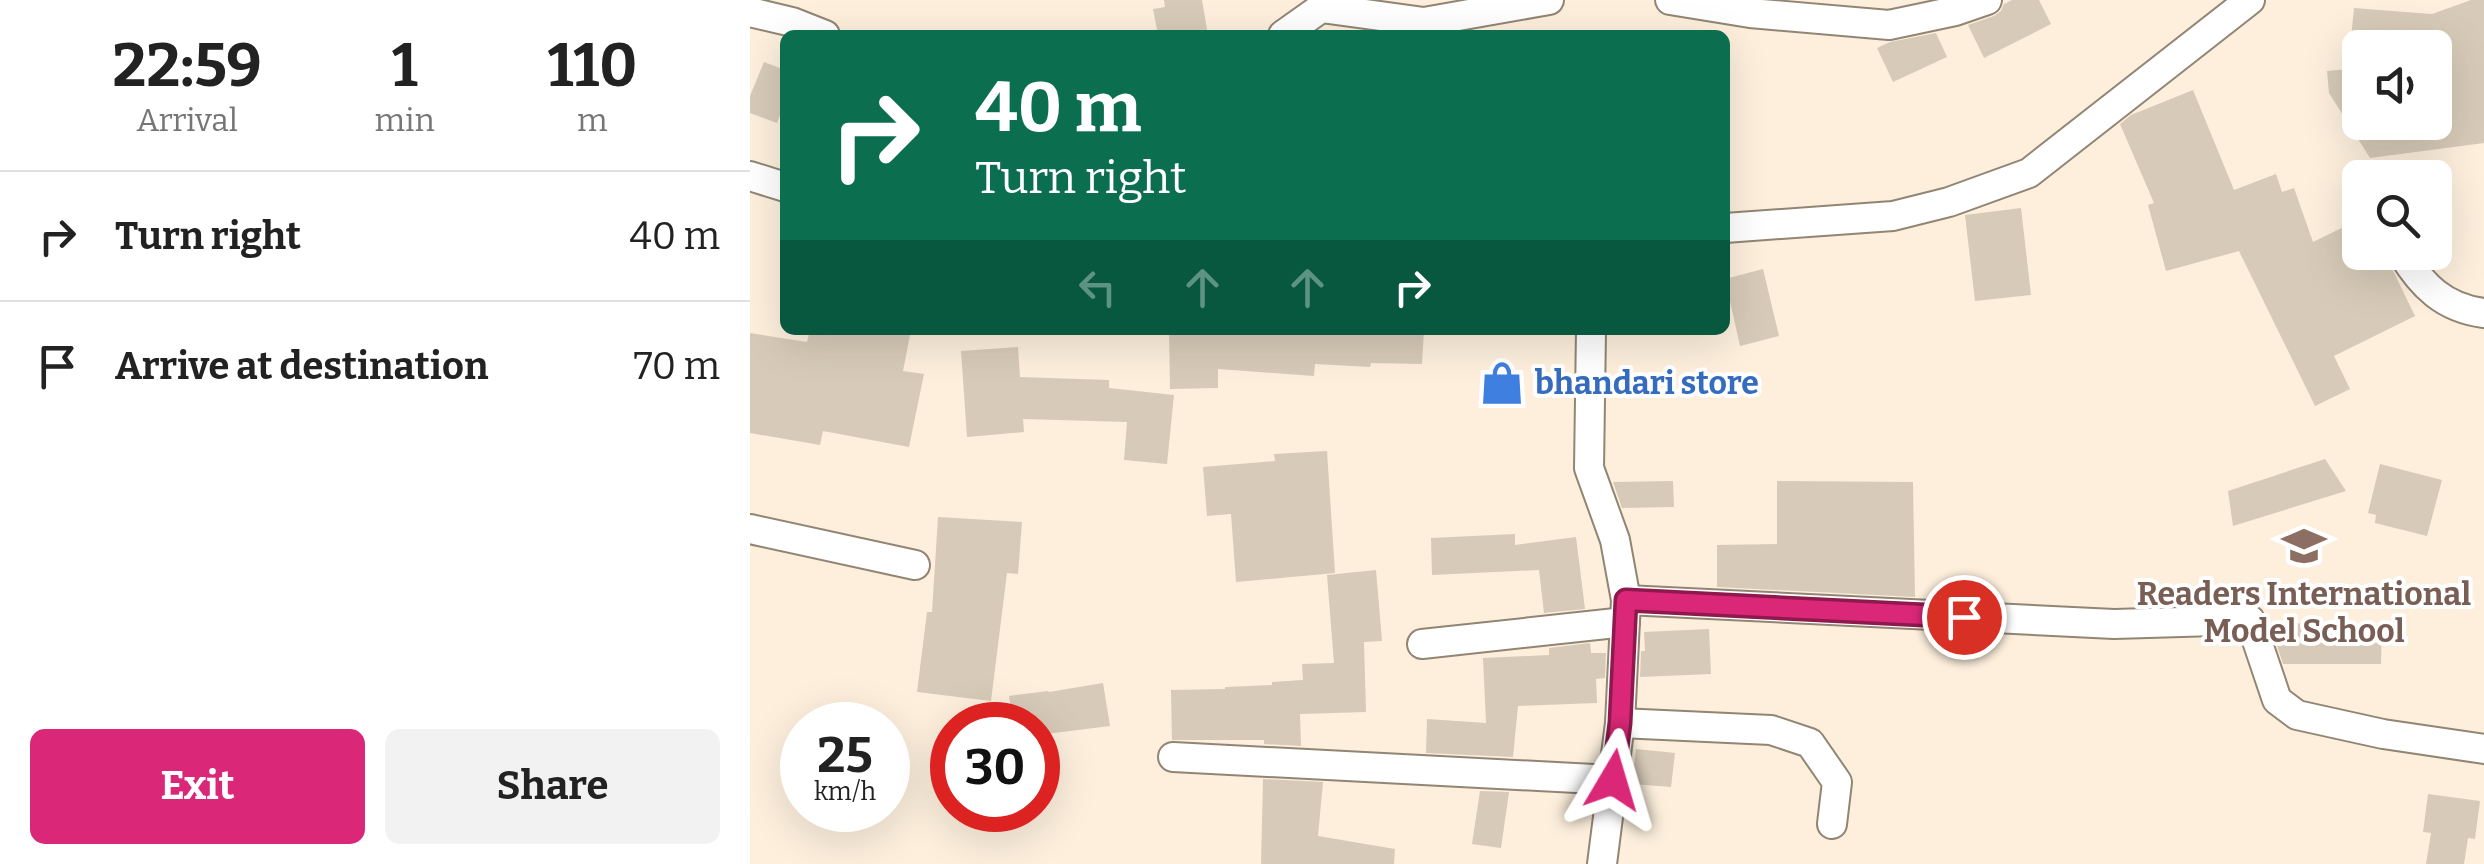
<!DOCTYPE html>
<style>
:root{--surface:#fff;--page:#f2f2f2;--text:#222;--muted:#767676;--line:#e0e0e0;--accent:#db2777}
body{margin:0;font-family:Bitter,serif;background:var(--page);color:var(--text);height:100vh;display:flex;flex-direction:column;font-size:38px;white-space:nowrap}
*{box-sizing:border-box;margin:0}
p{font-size:32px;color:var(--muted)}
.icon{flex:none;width:55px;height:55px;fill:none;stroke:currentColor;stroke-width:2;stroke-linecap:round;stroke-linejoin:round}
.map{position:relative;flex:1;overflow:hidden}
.details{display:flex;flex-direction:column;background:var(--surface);width:750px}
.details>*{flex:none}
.banner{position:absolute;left:30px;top:30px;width:950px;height:305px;border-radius:15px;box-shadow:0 10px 40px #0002;background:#0b6e4f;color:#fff;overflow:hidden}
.controls{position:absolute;left:1592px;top:30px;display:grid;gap:20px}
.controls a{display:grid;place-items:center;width:110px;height:110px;border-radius:15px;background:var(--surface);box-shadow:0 10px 40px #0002;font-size:50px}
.speed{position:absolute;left:30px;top:702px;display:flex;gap:20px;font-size:50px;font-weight:700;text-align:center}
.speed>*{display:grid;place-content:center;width:130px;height:130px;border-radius:50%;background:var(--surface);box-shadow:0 10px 40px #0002;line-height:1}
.speed small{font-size:25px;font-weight:400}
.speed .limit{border:15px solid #d22;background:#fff;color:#111}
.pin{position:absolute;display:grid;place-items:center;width:85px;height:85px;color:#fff;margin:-42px;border:5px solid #fff;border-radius:50%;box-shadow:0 2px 10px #0007}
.me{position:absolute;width:110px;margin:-55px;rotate:7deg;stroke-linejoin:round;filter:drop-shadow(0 0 8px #0008)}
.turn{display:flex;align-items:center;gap:35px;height:210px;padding:0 30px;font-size:45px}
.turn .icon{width:130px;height:130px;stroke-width:2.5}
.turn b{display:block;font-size:70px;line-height:85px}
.lanes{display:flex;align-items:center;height:95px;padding:0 30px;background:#0003;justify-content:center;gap:50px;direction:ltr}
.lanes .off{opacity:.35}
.eta{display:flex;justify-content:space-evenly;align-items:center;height:170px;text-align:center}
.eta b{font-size:60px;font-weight:700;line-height:70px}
.cta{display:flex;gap:20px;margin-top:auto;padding:20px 30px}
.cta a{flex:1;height:115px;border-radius:15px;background:var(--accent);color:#fff;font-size:40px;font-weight:700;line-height:115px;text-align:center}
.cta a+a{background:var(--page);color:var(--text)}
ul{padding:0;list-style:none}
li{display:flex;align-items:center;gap:30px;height:130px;padding:0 30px;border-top:2px solid var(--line)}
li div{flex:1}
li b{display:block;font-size:38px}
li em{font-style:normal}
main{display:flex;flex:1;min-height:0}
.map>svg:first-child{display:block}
</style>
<main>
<section class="details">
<div class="eta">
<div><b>22:59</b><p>Arrival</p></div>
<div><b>1</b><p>min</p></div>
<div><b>110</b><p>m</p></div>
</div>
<ul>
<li><svg class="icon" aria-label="right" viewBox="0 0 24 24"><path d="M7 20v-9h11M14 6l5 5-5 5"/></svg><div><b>Turn right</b></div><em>40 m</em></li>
<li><svg class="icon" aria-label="arrive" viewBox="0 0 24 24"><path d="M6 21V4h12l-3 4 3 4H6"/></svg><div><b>Arrive at destination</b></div><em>70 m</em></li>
</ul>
<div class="cta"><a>Exit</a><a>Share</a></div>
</section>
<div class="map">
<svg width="1734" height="864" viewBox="0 0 1734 864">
<rect width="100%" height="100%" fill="#fdefdc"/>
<g fill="#d7cab8">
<path d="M414,0h38l6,35h-50l-5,-26 12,-2z"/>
<path d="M1262,0h27l12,24 -67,34 -16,-33 26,-9 7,-5 3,-7z"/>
<path d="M1721,0h13v143l-114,15 -41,-65 -2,-22 33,-3v54h75v-74h-85l4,-40 78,6z"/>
<path d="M1186,33l11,24 -54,25 -16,-34 13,-6z"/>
<path d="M14,62l21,8v33l-8,20 -27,-10v-17z"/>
<path d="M1443,90l41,100 42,-16 6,18 12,-4 19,54 47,-23v33h24l31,64 -81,40 16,33 -35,17 -76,-155 -73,20 -18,-66 6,-2 -34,-79 11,-9z"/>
<path d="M1271,208l10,87 -56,6 -10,-86z"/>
<path d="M1013,269l16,67 -39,10 -15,-67z"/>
<path d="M60,330h101l-8,41 21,3 -15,73 -86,-16 -3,14 -70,-12v-100l57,9z"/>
<path d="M419,330h255l-2,34 -51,-1 -1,4 -55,-3 -1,12 -96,-7v19l-48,1z"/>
<path d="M268,347l2,30 89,3v8l65,7 -7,69 -43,-4 3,-38 -104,-3 1,13 -57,5 -6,-86z"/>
<path d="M577,451l8,122 -99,9 -5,-68 -24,2 -4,-49 72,-6 -1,-7z"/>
<path d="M1575,459l21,32 -113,35 -5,-35z"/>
<path d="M1630,464l62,16 -15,56 -52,-13 1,-8 -8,-2z"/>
<path d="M923,481l1,26 -52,1 -9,-26z"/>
<path d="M1027,481l136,1 2,115 -198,-10v-42l60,-1z"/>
<path d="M188,517l84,5 -4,52 -11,-1 -16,128 -74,-9 10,-80h5z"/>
<path d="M765,534v11l61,-8 9,72 -41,4 -5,-43 -107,5 -1,-37z"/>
<path d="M626,570l6,71 -18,1 2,70 -66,2 1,32 -37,-2v-4h-92l-1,-50 54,-1v-2l47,-2v-3l31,-2 -1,-16 32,-1 -7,-88z"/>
<path d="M1522,623l110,1 -1,40h-98l-11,-33z"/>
<path d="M959,629l2,45 -71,3 1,-26h4l-1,-19z"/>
<path d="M840,643l1,10h15l-1,25 -9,1 1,24 -79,3 -5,51 -87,-4 1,-34 59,4 -3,-65 66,-3v-7z"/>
<path d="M353,683l7,43 -72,9v-10h-25l-4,-29 39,-5 1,1z"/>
<path d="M886,749l39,4 -4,34 -39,-3z"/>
<path d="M513,779l60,3 -5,54 77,13 -1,15h-133z"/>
<path d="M730,791l29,1 -8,56 -29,-4z"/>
<path d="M1678,794l52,7 -5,38 -7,-1 -4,26h-38l5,-31 -8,-1z"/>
</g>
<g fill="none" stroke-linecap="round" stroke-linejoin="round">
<g stroke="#918574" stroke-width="32">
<g id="street">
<path d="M920,0l80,13 139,12 66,-14 32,-11"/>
<path d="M0,12l42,10 33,13"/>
<path d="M533,35l38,-27 103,14 125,-22"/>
<path d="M0,176l35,11"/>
<path d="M975,228l168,-12 56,-14 80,-29 221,-173"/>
<path d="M1652,253c20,33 42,55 82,60"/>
<path d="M841,330l-2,138 26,72 11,60 -6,123 -18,141"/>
<path d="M0,529l165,36"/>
<path d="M876,600l488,24 136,-4 27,80 20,15 86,19 101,15"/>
<path d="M672,644l203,-22"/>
<path d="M870,723l151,7 39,13 27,39 -5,42"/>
<path d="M423,757l440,23"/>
</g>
</g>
<use href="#street" stroke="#fff" stroke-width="28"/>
</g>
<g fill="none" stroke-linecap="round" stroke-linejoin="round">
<g stroke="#8e194d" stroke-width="25">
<path id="route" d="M863,780l7,-57 6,-123 338,17"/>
</g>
<use href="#route" stroke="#db2777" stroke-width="18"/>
</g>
<defs>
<g id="shop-bare" transform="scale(3.45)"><path d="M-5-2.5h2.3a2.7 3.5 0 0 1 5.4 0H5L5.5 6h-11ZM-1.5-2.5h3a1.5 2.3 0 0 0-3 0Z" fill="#3f7fe0" stroke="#fff" stroke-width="2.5" paint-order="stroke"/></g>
<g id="school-bare" transform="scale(3.45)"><path d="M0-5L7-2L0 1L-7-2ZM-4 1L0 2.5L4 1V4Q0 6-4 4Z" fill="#8d6e63" stroke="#fff" stroke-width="2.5" paint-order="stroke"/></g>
</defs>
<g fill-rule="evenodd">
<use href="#shop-bare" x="752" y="383"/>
<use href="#school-bare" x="1554" y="546"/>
</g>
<g text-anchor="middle" stroke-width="8" stroke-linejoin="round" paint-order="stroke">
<g font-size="32" font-weight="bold" fill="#366cbe" stroke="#fff" text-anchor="start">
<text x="785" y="394">bhandari store</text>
</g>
<g font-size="32" font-weight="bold" fill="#785e54" stroke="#fff">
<text x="1554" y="605">Readers International<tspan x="1554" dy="37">Model School</tspan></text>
</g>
</g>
</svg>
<div class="controls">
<a><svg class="icon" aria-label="sound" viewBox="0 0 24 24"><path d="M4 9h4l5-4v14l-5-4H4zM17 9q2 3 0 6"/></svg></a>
<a><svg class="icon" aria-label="search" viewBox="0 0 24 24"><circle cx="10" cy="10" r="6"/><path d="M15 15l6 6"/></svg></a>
</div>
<div class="speed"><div>25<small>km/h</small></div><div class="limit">30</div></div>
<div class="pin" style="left:1214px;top:617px;background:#d93025"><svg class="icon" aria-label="arrive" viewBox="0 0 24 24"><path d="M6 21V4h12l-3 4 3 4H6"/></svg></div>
<svg class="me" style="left:863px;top:780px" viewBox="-20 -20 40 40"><path d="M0-17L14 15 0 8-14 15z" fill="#db2777" stroke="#fff" stroke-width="4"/></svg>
<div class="banner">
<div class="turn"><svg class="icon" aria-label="right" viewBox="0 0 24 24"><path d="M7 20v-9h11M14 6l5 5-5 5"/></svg><div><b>40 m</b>Turn right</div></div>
<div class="lanes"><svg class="icon off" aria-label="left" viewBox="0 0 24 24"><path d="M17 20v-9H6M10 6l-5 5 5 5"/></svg><svg class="icon off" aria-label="ahead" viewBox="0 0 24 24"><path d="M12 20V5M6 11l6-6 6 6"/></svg><svg class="icon off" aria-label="ahead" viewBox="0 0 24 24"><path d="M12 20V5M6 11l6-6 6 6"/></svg><svg class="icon" aria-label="right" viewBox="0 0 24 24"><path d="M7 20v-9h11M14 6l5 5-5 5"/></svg></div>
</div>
</div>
</main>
